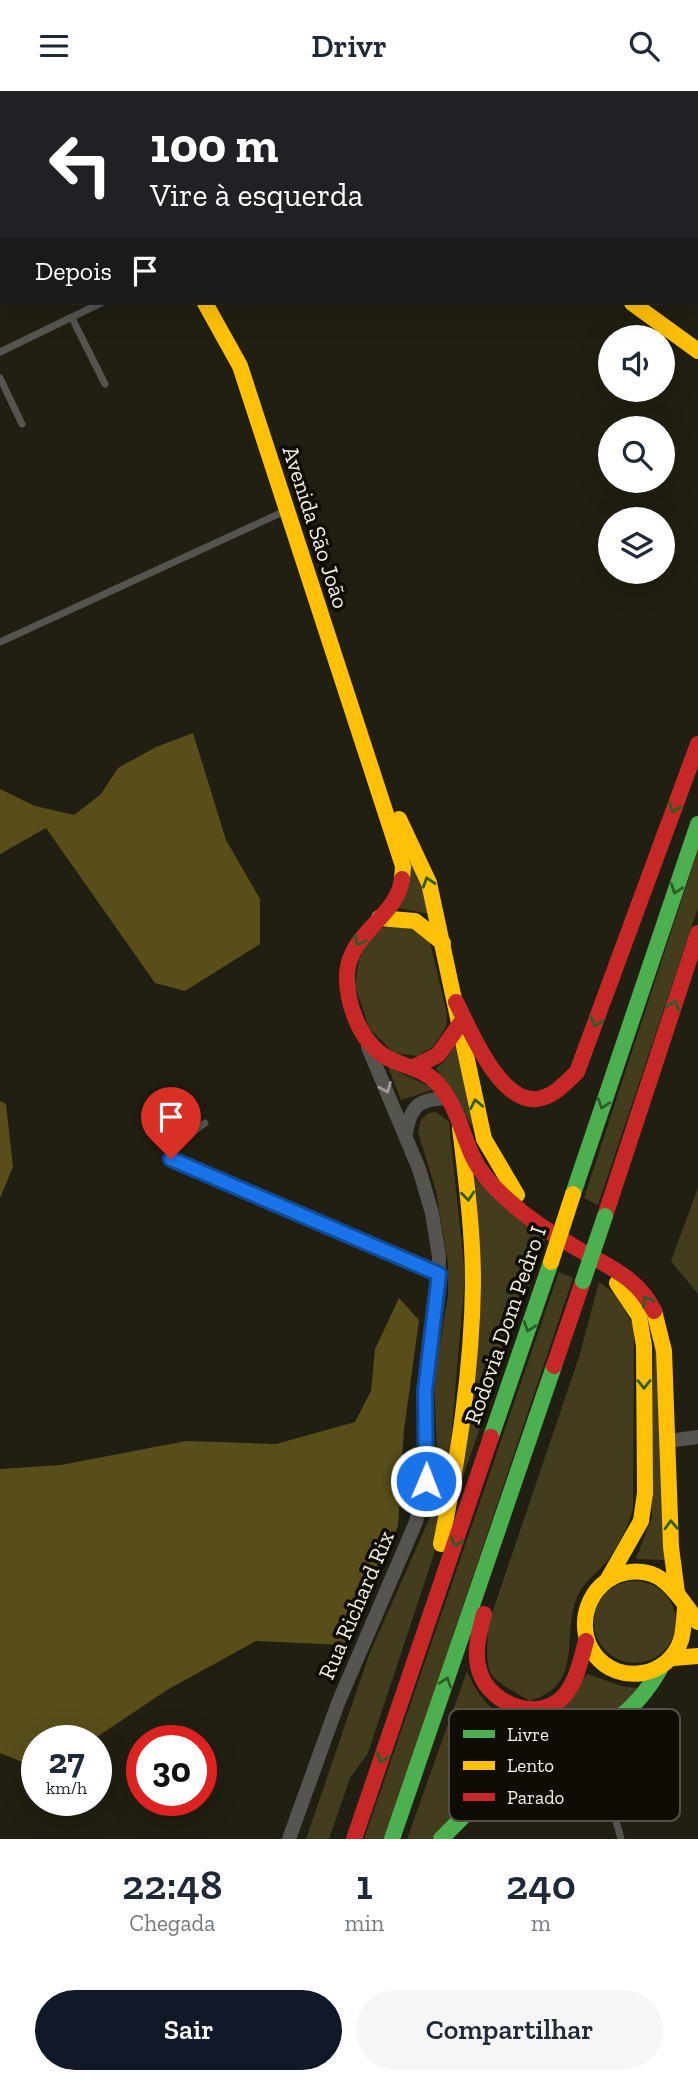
<!DOCTYPE html>
<html lang="pt">
<meta charset="utf-8">
<style>
:root{--surface:#fff;--page:#f6f6f7;--text:#1f2937;--muted:#747a83;--accent:#111827}
body{margin:0;font-family:"Zilla Slab",serif;background:var(--page);color:var(--text);height:100vh;display:flex;flex-direction:column;font-size:26px;white-space:nowrap}
*{box-sizing:border-box;margin:0}
p{font-size:23px;color:var(--muted)}
.icon{flex:none;width:38px;height:38px;fill:none;stroke:currentColor;stroke-width:2;stroke-linecap:round;stroke-linejoin:round}
.map{position:relative;height:1748px;overflow:hidden}
.details{display:flex;flex-direction:column;background:var(--surface);flex:1}
.details>*{flex:none}
.banner{position:absolute;left:0px;top:0px;width:698px;height:214px;box-shadow:0 7px 28px #0002;background:#202124;color:#fff;overflow:hidden}
.buttons{position:absolute;left:598px;top:234px;display:grid;gap:14px}
.buttons a{display:grid;place-items:center;width:77px;height:77px;border-radius:50%;background:var(--surface);box-shadow:0 7px 28px #0002;font-size:35px}
.speed{position:absolute;left:21px;top:1634px;display:flex;gap:14px;font-size:35px;font-weight:700;text-align:center}
.speed>*{display:grid;place-content:center;width:91px;height:91px;border-radius:50%;background:var(--surface);box-shadow:0 7px 28px #0002;line-height:1}
.speed small{font-size:18px;font-weight:400}
.speed .limit{border:10px solid #d22;background:#fff;color:#111}
.pin{position:absolute;display:grid;place-items:center;width:60px;height:60px;color:#fff;margin:-72px -30px;border-radius:50% 50% 50% 0;rotate:-45deg;box-shadow:0 0 7px #0007}
.pin .icon{rotate:45deg}
.me{position:absolute;width:77px;margin:-38px;rotate:1deg;stroke-linejoin:round;filter:drop-shadow(0 0 5px #0008)}
.turn{display:flex;align-items:center;gap:24px;height:147px;padding:0 35px;font-size:32px}
.turn .icon{width:91px;height:91px;stroke-width:2.5}
.turn b{display:block;font-size:49px;line-height:60px}
.then{display:flex;align-items:center;height:66px;padding:0 35px;background:#0003;gap:14px;font-size:26px}
.eta{display:flex;justify-content:space-evenly;align-items:center;height:119px;text-align:center}
.eta b{font-size:42px;font-weight:600;line-height:49px}
.button{display:flex;gap:14px;margin-top:auto;padding:14px 35px}
.button a{flex:1;height:80px;border-radius:42px;background:var(--accent);color:#fff;font-size:28px;font-weight:600;line-height:80px;text-align:center}
.button a+a{background:var(--page);color:var(--text)}
header{display:flex;justify-content:space-between;align-items:center;height:91px;padding:0 35px;background:var(--surface);font-size:32px;font-weight:600}
.map>svg:first-child{display:block}
</style>
<header><svg class="icon" aria-label="menu" viewBox="0 0 24 24"><path d="M4 6h16M4 12h16M4 18h16"/></svg>Drivr<svg class="icon" aria-label="search" viewBox="0 0 24 24"><circle cx="10" cy="10" r="6"/><path d="M15 15l6 6"/></svg></header>
<div class="map">
<svg width="698" height="1748" viewBox="0 0 698 1748">
<rect width="100%" height="100%" fill="#211f11"/>
<g fill="#433d1e">
<path d="M698,759v58l-100,297 -14,-7z"/>
<path d="M413,766l17,57 -32,-6z"/>
<path d="M395,834h10l25,17 17,72 -1,13 -13,20 -16,9 -23,-3 -25,-25 -14,-42 4,-27 8,-16 15,-15z"/>
<path d="M457,950l17,89 -38,-62 9,-7z"/>
<path d="M388,976l47,22 -34,11z"/>
<path d="M436,1021l13,10 16,154 -20,233 -12,48 -65,196 -18,25 -21,61h-23l63,-184 61,-138 8,-39 -4,-100 14,-83v-32l-12,-72 -18,-59 3,-12 7,-7z"/>
<path d="M474,1086l71,62 -83,241z"/>
<path d="M698,1097v106l-27,-33z"/>
<path d="M559,1181l14,6 -188,561h-21z"/>
<path d="M599,1191l16,12 19,32 -1,182c-4,18 -15,38 -26,53 -9,12 -21,18 -28,32 -20,39 8,91 -49,108 -46,-27 -44,-22 -42,-76l91,-268z"/>
<path d="M655,1243l10,226 -29,-1 16,-42 -2,-74z"/>
<circle cx="635" cy="1531" r="41"/>
<path d="M467,1580c13,31 29,47 63,51l58,-48 33,12 16,2 -4,10 -202,141h-24z"/>
</g>
<g fill="#574e1a">
<path d="M193,642l33,107 34,59v45l-75,47 -30,-8 -109,-155 -46,26v-65l35,17 39,9 27,-21 17,-26 38,-21z"/>
<path d="M0,1010l6,3 7,63 -13,31z"/>
<path d="M399,1207l20,22 -15,110 -6,96 -53,119 -89,-4 -89,49 -76,51h-54v27l-37,-15v-284l61,-4 125,-24 90,3 79,-22 16,-31 4,-42z"/>
</g>
<g fill="none" stroke-linecap="round" stroke-linejoin="round">
<g stroke="#55544f" stroke-width="7">
<path d="M72,227l33,66"/>
<path d="M0,261l101,-49"/>
<path d="M0,287l22,46"/>
<path d="M0,551l285,-131"/>
<path d="M205,1032l-33,25 -3,5 2,6 267,115"/>
<path d="M611,1712l10,36"/>
</g>
<g stroke="#55544f" stroke-width="14">
<path d="M493,2l1,-2"/>
<path d="M406,1042c5,-29 14,-34 43,-35"/>
<path d="M668,1350l30,-4"/>
<path d="M289,1748l49,-136 78,-181 10,-41 -1,-90 13,-92 1,-43 -7,-43 -13,-44 -51,-122"/>
</g>
<g stroke="#4caf50" stroke-width="16">
<path d="M72,0l2,2"/>
<path d="M573,1103l125,-370"/>
<path d="M491,1346l60,-175"/>
<path d="M392,1748l162,-473"/>
<path d="M441,1748c20,-20 40,-42 64,-58 62,-39 116,-43 155,-112"/>
</g>
<g stroke="#ffc107" stroke-width="16">
<path d="M254,0l2,2"/>
<path d="M696,179l2,1"/>
<path d="M205,212l35,63 163,500 -1,13"/>
<path d="M632,212l66,48"/>
<path d="M399,728l30,64 55,256 33,56"/>
<path d="M379,827l36,3 28,22"/>
<path d="M654,1220l10,40 7,196 6,46"/>
<path d="M441,1453c17,-86 31,-173 32,-261 0,-52 -7,-104 -13,-155"/>
<path d="M608,1488l33,-58 4,-28 -1,-147 -5,-30 -22,-33"/>
<path d="M685,1517c-1,10 -1,22 -4,32 -12,37 -62,46 -86,15 -22,-29 -6,-74 29,-82 39,-9 54,23 74,49"/>
<path d="M674,1567l24,-2"/>
</g>
<g stroke="#c62828" stroke-width="16">
<path d="M280,0l4,2"/>
<path d="M402,788c-5,38 -53,54 -55,95 -1,29 13,68 39,83 17,10 37,11 51,26 19,21 24,47 35,72 8,18 21,32 36,45 20,18 42,33 65,46 31,19 65,30 81,65"/>
<path d="M456,911c14,27 43,101 81,97 17,-2 28,-16 40,-27l121,-328"/>
<path d="M414,976l24,-12 22,-31"/>
<path d="M605,1125l93,-283"/>
<path d="M554,1275l29,-85"/>
<path d="M484,1523c-5,19 -11,40 -4,59 11,32 59,50 84,23 13,-15 17,-37 22,-55"/>
<path d="M354,1748l137,-402"/>
</g>
<path stroke="#4caf50" stroke-width="16" d="M583,1190l22,-65"/>
<path stroke="#ffc107" stroke-width="16" d="M551,1171l22,-68"/>
</g>
<defs><path id="oneway-chevron" d="M-2-3.5L2.5 0L-2 3.5" fill="none" stroke-width="1.6" stroke-linecap="round" stroke-linejoin="round" transform="scale(1.75)"/></defs>
<g stroke="#2d5e2a">
<use href="#oneway-chevron" transform="translate(674 717) rotate(110)"/>
<use href="#oneway-chevron" transform="translate(428 791) rotate(-108)"/>
<use href="#oneway-chevron" transform="translate(676 798) rotate(109)"/>
<use href="#oneway-chevron" transform="translate(359 850) rotate(120)"/>
<use href="#oneway-chevron" transform="translate(674 914) rotate(-72)"/>
<use href="#oneway-chevron" transform="translate(596 931) rotate(110)"/>
<use href="#oneway-chevron" transform="translate(476 1013) rotate(-101)"/>
<use href="#oneway-chevron" transform="translate(603 1013) rotate(109)"/>
<use href="#oneway-chevron" transform="translate(468 1105) rotate(84)"/>
<use href="#oneway-chevron" transform="translate(647 1210) rotate(-121)"/>
<use href="#oneway-chevron" transform="translate(529 1236) rotate(109)"/>
<use href="#oneway-chevron" transform="translate(644 1293) rotate(90)"/>
<use href="#oneway-chevron" transform="translate(671 1434) rotate(-92)"/>
<use href="#oneway-chevron" transform="translate(456 1451) rotate(109)"/>
<use href="#oneway-chevron" transform="translate(446 1591) rotate(-71)"/>
<use href="#oneway-chevron" transform="translate(382 1667) rotate(109)"/>
</g>
<use stroke="#9c9a91" href="#oneway-chevron" transform="translate(386 997) rotate(67)"/>
<g fill="none" stroke-linecap="round" stroke-linejoin="round">
<g stroke="#114b97" stroke-width="18">
<path id="route" d="M171,1068l268,115 -14,117 1,90"/>
</g>
<use href="#route" stroke="#1a73e8" stroke-width="12"/>
</g>
<g text-anchor="middle" stroke-width="7" stroke-linejoin="round" paint-order="stroke">
<g font-size="23" fill="#f3f0e1" stroke="#0e0c04">
<text transform="translate(316 436) rotate(72)" y="8">Avenida São João</text>
<text transform="translate(505 1234) rotate(-71)" y="8">Rodovia Dom Pedro I</text>
<text transform="translate(356 1514) rotate(-67)" y="8">Rua Richard Rix</text>
</g>
</g>
<rect x="449" y="1618" width="231" height="112" rx="10" fill="#0e0c04" stroke="#535046" stroke-width="2"/>
<rect x="463" y="1639" width="32" height="8" fill="#4caf50"/>
<rect x="463" y="1670" width="32" height="9" fill="#ffc107"/>
<rect x="463" y="1702" width="32" height="8" fill="#c62828"/>
<g font-size="19" fill="#f3f0e1">
<text x="507" y="1650">Livre</text>
<text x="507" y="1681">Lento</text>
<text x="507" y="1713">Parado</text>
</g>
</svg>
<div class="buttons">
<a><svg class="icon" aria-label="sound" viewBox="0 0 24 24"><path d="M4 9h4l5-4v14l-5-4H4zM17 9q2 3 0 6"/></svg></a>
<a><svg class="icon" aria-label="search" viewBox="0 0 24 24"><circle cx="10" cy="10" r="6"/><path d="M15 15l6 6"/></svg></a>
<a><svg class="icon" aria-label="layers" viewBox="0 0 24 24"><path d="M12 4l9 5-9 5-9-5zM3 14l9 5 9-5"/></svg></a>
</div>
<div class="speed"><div>27<small>km/h</small></div><div class="limit">30</div></div>
<div class="pin" style="left:171px;top:1068px;background:#d93025"><svg class="icon" aria-label="arrive" viewBox="0 0 24 24"><path d="M6 21V4h12l-3 4 3 4H6"/></svg></div>
<svg class="me" style="left:426px;top:1390px" viewBox="-20 -20 40 40"><circle r="17" fill="#1a73e8" stroke="#fff" stroke-width="3"/><path d="M0-11L8 9 0 5-8 9z" fill="#fff"/></svg>
<div class="banner">
<div class="turn"><svg class="icon" aria-label="left" viewBox="0 0 24 24"><path d="M17 20v-9H6M10 6l-5 5 5 5"/></svg><div><b>100 m</b>Vire à esquerda</div></div>
<div class="then">Depois<svg class="icon" aria-label="arrive" viewBox="0 0 24 24"><path d="M6 21V4h12l-3 4 3 4H6"/></svg></div>
</div>
</div>
<section class="details">
<div class="eta">
<div><b>22:48</b><p>Chegada</p></div>
<div><b>1</b><p>min</p></div>
<div><b>240</b><p>m</p></div>
</div>
<div class="button"><a>Sair</a><a>Compartilhar</a></div>
</section>
